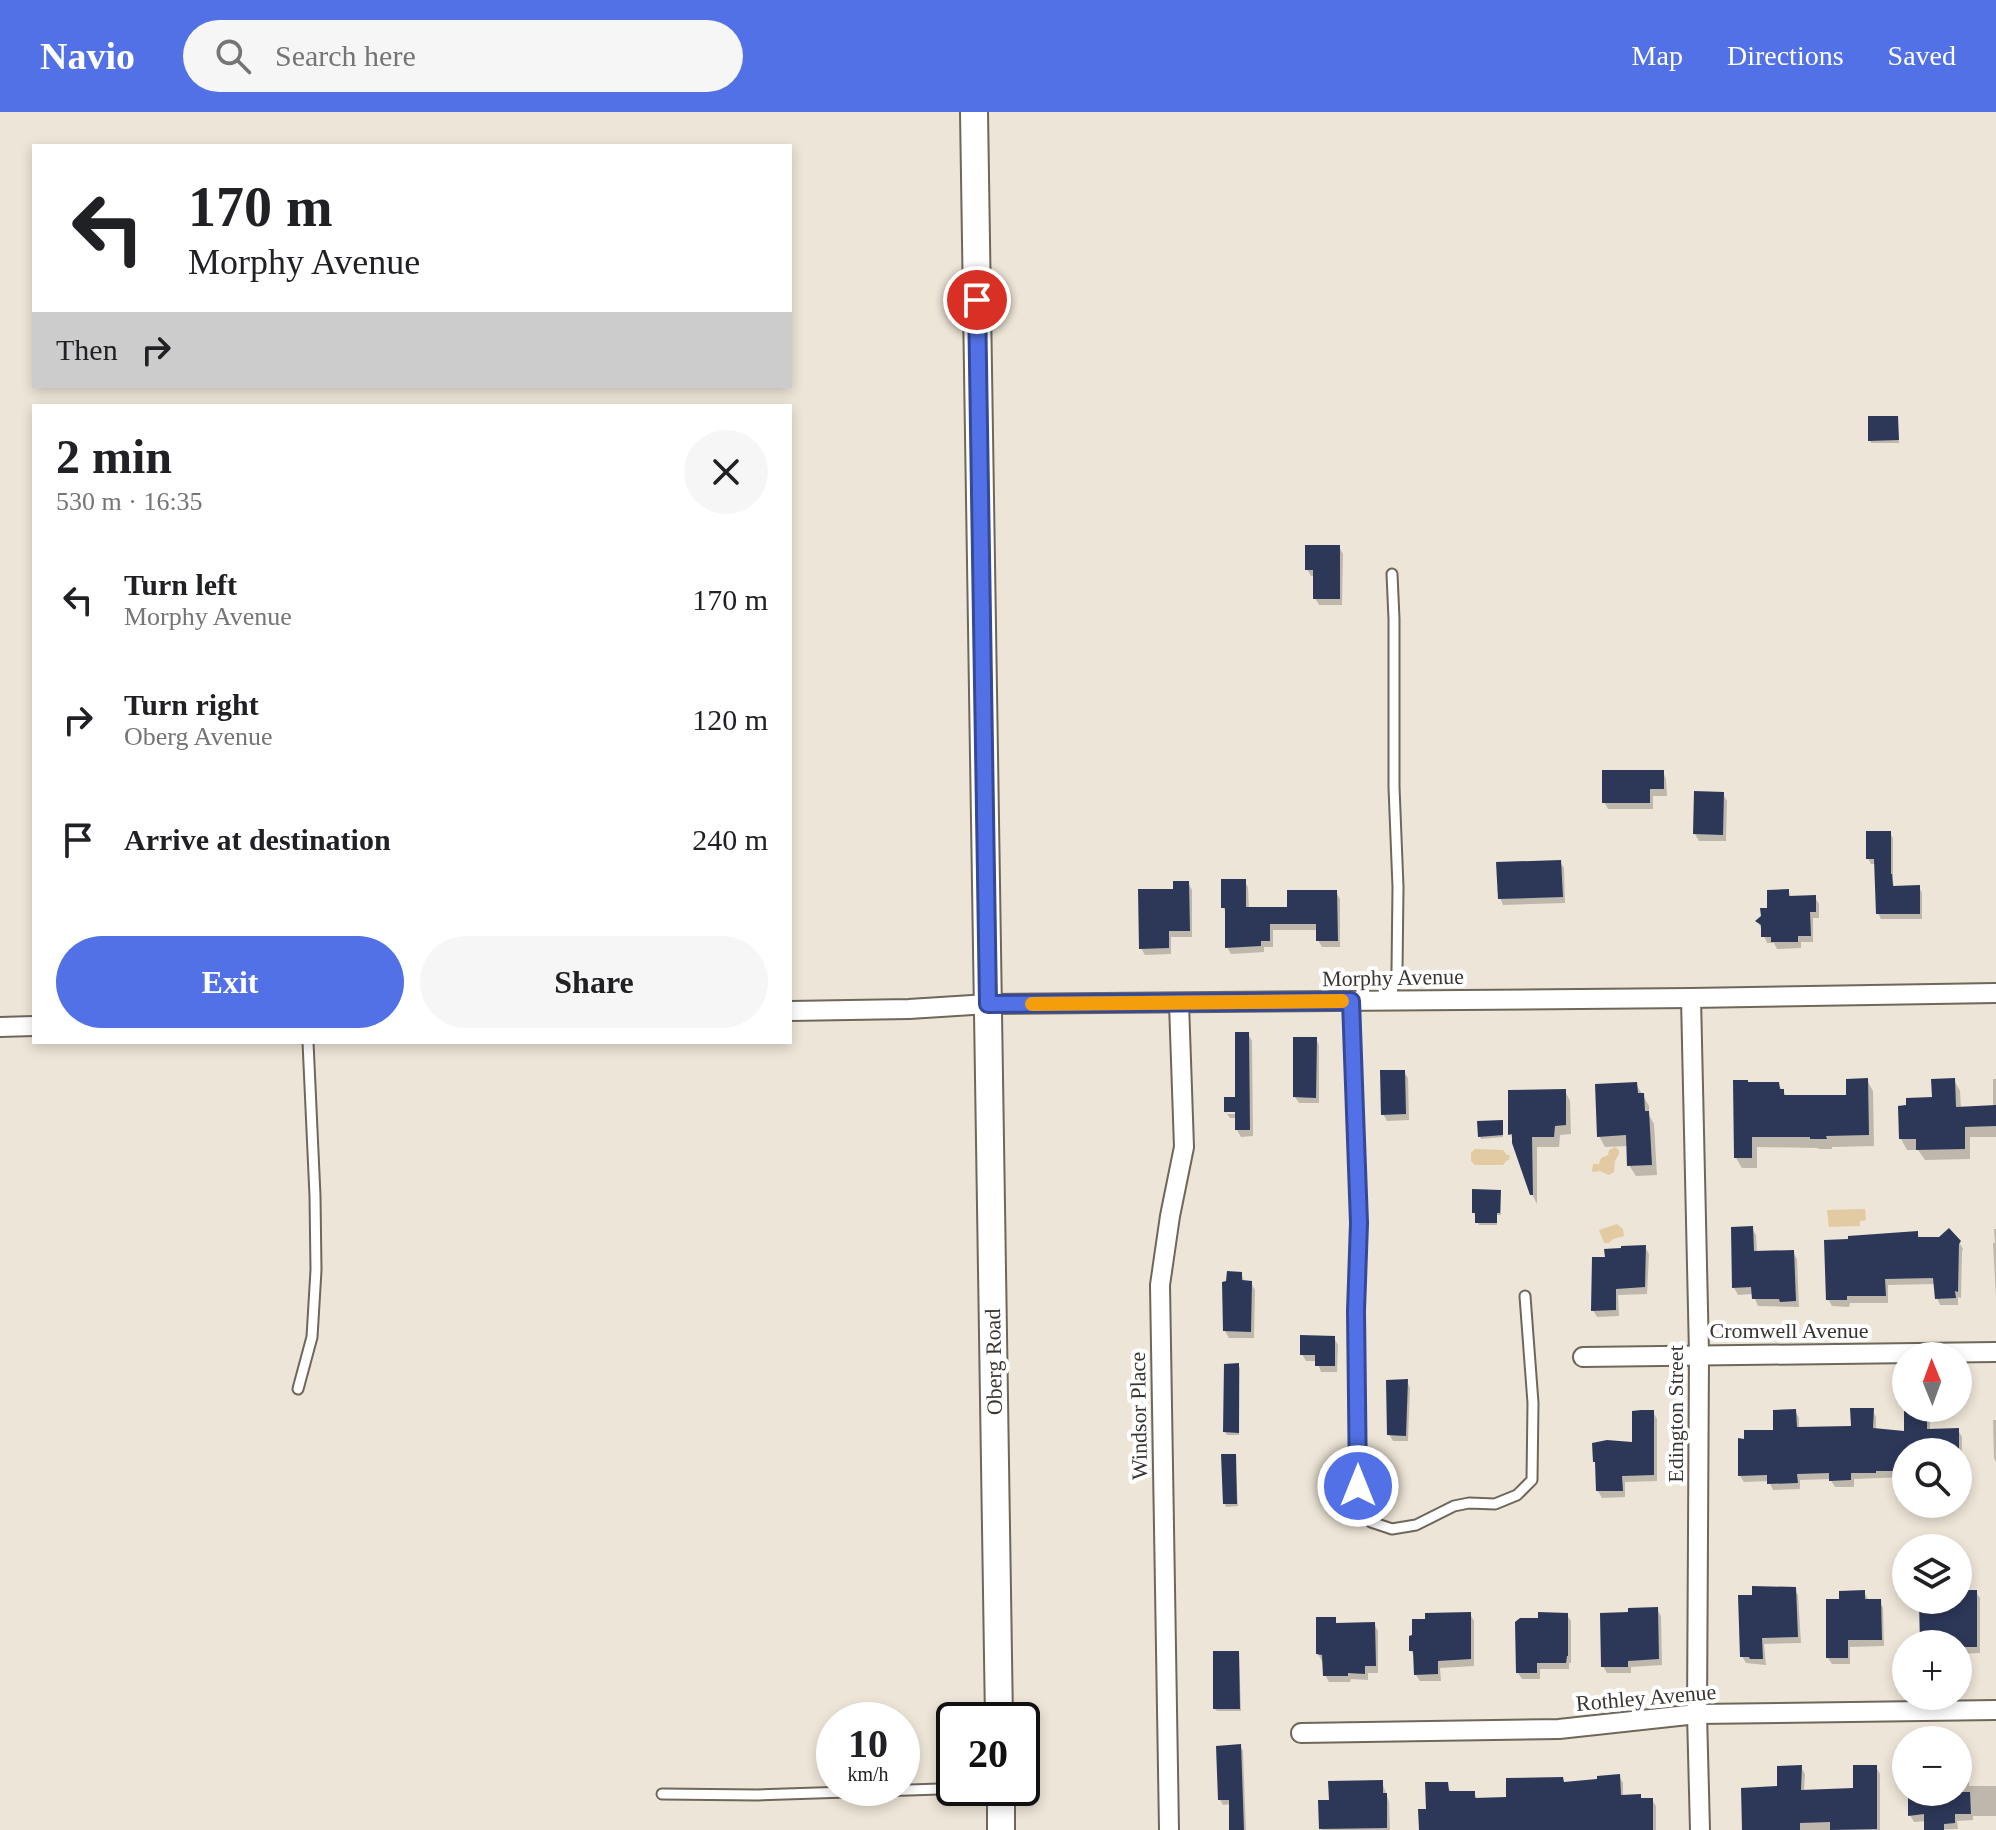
<!DOCTYPE html>
<meta charset="utf-8">
<style>
:root{--surface:#fff;--page:#f6f6f6;--text:#202124;--muted:#757577;--accent:#5271e6}
body{margin:0;font-family:"Times New Roman",serif;background:var(--page);color:var(--text);height:100vh;display:flex;flex-direction:column;font-size:30px;white-space:nowrap}
*{box-sizing:border-box;margin:0}
p{font-size:26px;color:var(--muted)}
.icon{flex:none;width:44px;height:44px;fill:none;stroke:currentColor;stroke-width:2;stroke-linecap:round;stroke-linejoin:round}
.map{position:relative;flex:1;overflow:hidden}
.panel{position:absolute;left:32px;top:292px;width:760px;height:640px;display:flex;flex-direction:column;background:var(--surface);border-radius:0px;box-shadow:0 4px 12px #0003}
.panel>*{flex:none}
.hud{position:absolute;left:32px;top:32px;width:760px;height:244px;border-radius:0px;box-shadow:0 4px 12px #0003;background:#fff;color:var(--text);overflow:hidden}
.needle{width:52px;rotate:359deg}
.buttons{position:absolute;left:1892px;top:1230px;display:grid;gap:16px}
.buttons a{display:grid;place-items:center;width:80px;height:80px;border-radius:50%;background:var(--surface);box-shadow:0 4px 12px #0003;font-size:40px}
.speed{position:absolute;left:816px;top:1590px;display:flex;gap:16px;font-size:40px;font-weight:700;text-align:center}
.speed>*{display:grid;place-content:center;width:104px;height:104px;border-radius:50%;background:var(--surface);box-shadow:0 4px 12px #0003;line-height:1}
.speed small{font-size:20px;font-weight:400}
.speed .limit{border:4px solid #111;border-radius:12px;background:#fff;color:#111}
.pin{position:absolute;display:grid;place-items:center;width:68px;height:68px;color:#fff;margin:-34px;border:4px solid #fff;border-radius:50%;box-shadow:0 2px 8px #0007}
.me{position:absolute;width:88px;margin:-44px;rotate:0deg;stroke-linejoin:round;filter:drop-shadow(0 0 6px #0008)}
.turn{display:flex;align-items:center;gap:28px;height:168px;padding:0 24px;font-size:36px}
.turn .icon{width:104px;height:104px;stroke-width:2.5}
.turn b{display:block;font-size:56px;line-height:68px}
.then{display:flex;align-items:center;height:76px;padding:0 24px;background:#0003;gap:16px;font-size:30px}
.round{display:grid;place-items:center;flex:none;width:84px;height:84px;border-radius:42px;background:var(--page)}
.summary{display:flex;align-items:center;justify-content:space-between;height:136px;padding:0 24px}
h1{font-size:48px;font-weight:700;line-height:60px}
.cta{display:flex;gap:16px;margin-top:auto;padding:16px 24px}
.cta a{flex:1;height:92px;border-radius:48px;background:var(--accent);color:#fff;font-size:32px;font-weight:700;line-height:92px;text-align:center}
.cta a+a{background:var(--page);color:var(--text)}
ul{padding:0;list-style:none}
li{display:flex;align-items:center;gap:24px;height:120px;padding:0 24px}
li div{flex:1}
li b{display:block;font-size:30px}
li em{font-style:normal}
header{display:flex;align-items:center;gap:48px;box-sizing:border-box;height:112px;padding:0 40px;background:var(--accent);color:#fff}
header strong{font-size:38px}
nav{display:flex;gap:44px;margin-inline-start:auto;font-size:28px}
.search{width:560px;height:72px;background:var(--page);display:flex;align-items:center;gap:20px;box-sizing:border-box;padding:0 28px;border-radius:44px;color:var(--muted);font-size:30px}
.map>svg:first-child{display:block}
</style>
<header>
<strong>Navio</strong>
<div class="search"><svg class="icon" aria-label="search" viewBox="0 0 24 24"><circle cx="10" cy="10" r="6"/><path d="M15 15l6 6"/></svg>Search here</div>
<nav><a>Map</a><a>Directions</a><a>Saved</a></nav>
</header>
<div class="map">
<svg width="1996" height="1718" viewBox="0 0 1996 1718">
<rect width="100%" height="100%" fill="#ede5d7"/>
<g fill="#e2caa2">
<path d="M1615,1035l4,3v4l-4,7 -1,11 -5,3 -9,-4 -7,1 -1,-1 1,-7h6l2,-6 7,-3 1,-5z"/>
<path d="M1475,1037l28,1 4,5h3l-1,5 -3,1 -3,4h-28l-4,-4v-8z"/>
<path d="M1865,1097l1,11 -6,1v5l-31,1 -2,-17z"/>
<path d="M1617,1112l6,5 1,7 -11,3 -4,4h-5l-5,-13z"/>
</g>
<g fill="#0003">
<path d="M1897,306l2,25h-28l-1,-3z"/>
<path d="M1339,435l4,7 -1,51h-23l-4,-7v-22h-4l-4,-7z"/>
<path d="M1663,660l3,7 1,17h-14v13h-45l-4,-7z"/>
<path d="M1723,682l4,7 -1,40h-27l-4,-7z"/>
<path d="M1890,721l3,5v41l1,9 25,-1 3,6v26h-41l-3,-6 -2,-49h-5l-3,-6z"/>
<path d="M1560,750l4,6 1,35 -62,2 -3,-7z"/>
<path d="M1244,769l4,6 1,22h40l47,-17 4,7v48h-18l-4,-7v-10h-45v17h-9v5l-33,2 -4,-7v-33l-4,-7z"/>
<path d="M1188,771l4,7v47h-21v17l-26,1 -4,-7 35,-57z"/>
<path d="M1788,779l4,7 23,-1 4,7v14h-6v24h-12v6l-24,1 -3,-6h-7l-9,-22z"/>
<path d="M1237,922h11l4,7 1,95 -12,1 -4,-7v-12h-7l-3,-4h18v-4h-18v3l-1,-1v-13h11z"/>
<path d="M1316,927l3,6v58h-20l-4,-6z"/>
<path d="M1404,960l4,6 1,42 -22,1 -4,-7z"/>
<path d="M1993,967h3v58h-26v22l-45,1 -7,-10h-11l-6,-11 33,-40 20,-19 6,11 1,18 32,-2z"/>
<path d="M1867,968l6,11 1,55 -42,1v2h-13l-1,-1 -61,-1v21h-15l-6,-10 12,-74h30l9,13h61z"/>
<path d="M1636,972l13,22v9l5,9 3,51 -21,1 -7,-11 -1,-19 -23,1 -6,-11z"/>
<path d="M1565,979l5,10 1,33 -11,1 -1,12h-22v57l-5,-10 -18,-53 -4,-7z"/>
<path d="M1502,1010l1,15 -22,2 -1,-3z"/>
<path d="M1500,1080l1,3v20h-4v10h-18l-5,-13z"/>
<path d="M1752,1116l4,7 1,18 36,-1 4,7 2,48 -41,-1 -5,-12 -15,1 -4,-7z"/>
<path d="M1994,1117h2v68l-3,-54h2z"/>
<path d="M1917,1121l3,6 39,3 4,7 -1,3 -1,46 -3,-1v8h-18l-3,-7 -1,-14 -48,1v18h-38l-1,4 -17,-1 -4,-7z"/>
<path d="M1645,1135l4,7 -2,40 -29,1 1,21 -22,1 -4,-7 14,-51z"/>
<path d="M1241,1161l4,10h6l4,7 -1,48h-25l-4,-7z"/>
<path d="M1334,1226l4,7 -1,27h-16l-4,-11h-11l-4,-7z"/>
<path d="M1238,1253l2,3 -1,67h-12l-2,-3z"/>
<path d="M1407,1269l3,7 -2,53h-15l-4,-7z"/>
<path d="M1926,1297l4,7v15l28,-1 4,7 -1,41h-3v-26h-52v25l-52,2v8h-19l-5,-8 -30,1v9l-27,1 -4,-9 -25,1 -4,-6 36,-44 19,-21 4,7v11l54,-1 19,-18 4,7v13l30,3z"/>
<path d="M1653,1300l4,7v62l-32,1v15l-23,1 -4,-7 36,-47z"/>
<path d="M1993,1308h3v42l-2,-4z"/>
<path d="M1235,1344l3,50 -12,1 -1,-3z"/>
<path d="M1794,1477l4,6 3,48 -37,1 2,21 -20,-2 -4,-7z"/>
<path d="M1864,1480l4,7 11,2 4,7 1,38 -34,1v17h-18l-4,-6 13,-57z"/>
<path d="M1976,1480l4,6v55l-22,1v-10h-36l28,-44h8z"/>
<path d="M1657,1497l4,7 1,49 -31,2v6h-24l-4,-7z"/>
<path d="M1470,1502l4,7v45l-34,2 1,13h-21l-4,-6 -1,-17 -4,-8z"/>
<path d="M1567,1503l4,6v42h-2v6h-29v10h-18l-4,-6 22,-53z"/>
<path d="M1334,1507l4,6 36,-1 4,7v42h-10v7l-17,-1 -1,3h-21l-4,-7 -3,-14 -4,-7z"/>
<path d="M1238,1541l1,2 2,56h-24l-2,-2z"/>
<path d="M1240,1634l3,5 3,79h-15v-26l-8,1 -3,-5z"/>
<path d="M1958,1653h8l3,7v14h27v30h-23v4l-16,1 1,8 -32,1v-9l-12,1 -4,-7v-23h48z"/>
<path d="M1801,1655l4,7 -1,18 51,-2 21,-23 4,7v56h-136l35,-43z"/>
<path d="M1619,1664l4,7v13l19,4h10l4,6v24h-235l7,-19 19,-27 4,9h23l4,7 30,-1 57,-15z"/>
<path d="M1382,1670l7,20 1,28h-68l-1,-2 10,-26z"/>
</g>
<g fill="#2d3859">
<path d="M1868,304h30l1,24 -31,1z"/>
<path d="M1305,433h35v54h-27v-29h-8z"/>
<path d="M1602,658h62v19h-14v14h-48z"/>
<path d="M1694,679l30,1 -1,43 -30,-1z"/>
<path d="M1866,719h25v43h1l1,12 27,-1v29h-44l-2,-55h-8z"/>
<path d="M1561,748l2,37 -65,2 -2,-37z"/>
<path d="M1221,767h25v28h41v-17h50l1,51h-22v-17h-46v17h-9v5l-36,2v-40h-4z"/>
<path d="M1173,769h16l1,50h-21v17l-30,1 -1,-60h35z"/>
<path d="M1789,777v7l27,-1v17h-6l1,24h-13v6h-27v-5h-10v-12l-6,-4 6,-5 -1,-8h7v-18z"/>
<path d="M1235,920h14l1,98h-15v-18h-11v-15h11z"/>
<path d="M1293,925h24l-1,61 -23,-1z"/>
<path d="M1380,958h25l1,44 -25,1z"/>
<path d="M1868,966l1,57 -43,1 1,3h-17v-2h-58v21h-18l-1,-78h15v2h31l1,7h4v6h62v-16z"/>
<path d="M1955,966l1,29 40,-2v21l-31,1v22l-49,1v-11h-17l-1,-33 8,-1v-7l26,-1 -1,-18z"/>
<path d="M1637,970l1,11h6l1,18h4l3,54 -25,1 -1,-31 -29,2 -2,-53z"/>
<path d="M1566,977v36l-11,1 -1,11h-22l1,58h-3l-18,-52v-9l-4,1v-45z"/>
<path d="M1503,1008v15l-25,2 -1,-16z"/>
<path d="M1472,1077l29,1 -1,23h-3v10h-22v-10h-3z"/>
<path d="M1753,1114l1,25 40,-1 2,51 -16,1 -1,-3h-27l-1,-12 -19,1 -1,-61z"/>
<path d="M1949,1116l12,13 -2,3 -1,48 -3,-1 1,7 -21,1 -2,-21 -48,1 1,17h-39v4h-21l-2,-60 24,-1v-3l70,-5v6h21z"/>
<path d="M1646,1133l-1,42 -29,2v21l-25,1 1,-54h13l-1,-8 17,-1v-2z"/>
<path d="M1227,1159l15,1v8l10,1 -1,51 -28,-1 -1,-49 4,-1z"/>
<path d="M1300,1223l35,1v30h-20v-11h-15z"/>
<path d="M1239,1251v70l-16,-1 1,-68z"/>
<path d="M1408,1267l-2,57 -19,-1 -1,-55z"/>
<path d="M1850,1296h24l-1,20 31,3v-23h23v21l32,-1v24h-53v19h-30v2h-25v7l-22,1v-8l-32,1 1,9 -31,1v-9l-29,1v-38l6,1v-9h29v-20l23,-1 1,18 54,-1z"/>
<path d="M1641,1298h13v65l-32,1 1,15h-27l-1,-29h-2l-1,-19 15,-3 25,2v-31z"/>
<path d="M1221,1342h15l1,50h-14z"/>
<path d="M1752,1474l44,1 2,50 -36,1 1,21h-13l-1,-2h-9l-2,-62h14z"/>
<path d="M1865,1478v9h16l1,41h-34v18h-22v-59h13v-8z"/>
<path d="M1961,1478h16v57h-19v-3h-38l-1,-42 39,-2v-3h4z"/>
<path d="M1658,1495l1,52 -31,2v6h-27l-1,-54 28,-1v-4z"/>
<path d="M1471,1500v47l-33,2v13l-24,1 -1,-24h-4v-15l3,-1v-16h13v-6z"/>
<path d="M1538,1500l30,1v43h-1l-1,7h-29v10h-21l-1,-51 5,-4h18z"/>
<path d="M1316,1505h20v6l39,-1 1,44h-11v8l-17,-1v3h-25l-1,-21 -6,-1z"/>
<path d="M1213,1539h26l1,58h-27z"/>
<path d="M1241,1632l3,86h-15v-30h-11l-2,-54z"/>
<path d="M1802,1653l-1,25 52,-2v-23h24v64l-47,1v-8l-30,1v7h-58l-1,-42 36,-2v-20z"/>
<path d="M1620,1662l1,21 20,-1v4h12v32h-234l-1,-21h8l-1,-27h23l1,9h26v7l31,-1v-19l57,-1 1,5 33,-3v-3z"/>
<path d="M1383,1668v13h4v35l-68,1 -1,-29h11l-1,-19z"/>
<path d="M1908,1680h62l1,22h-16v9l-11,1v6h-20v-16l-16,2z"/>
</g>
<g fill="none" stroke-linecap="round" stroke-linejoin="round">
<g stroke="#6e675a" stroke-width="13">
<g id="lane">
<path d="M1351,889l8,222 -3,88 2,175 4,25 9,11 21,7 24,-4 38,-19 15,-3 26,1 22,-9 15,-15 1,-77 -8,-107"/>
<path d="M1390,889l7,-30 1,-84 -4,-100v-168l-2,-45"/>
<path d="M298,1277l14,-52 4,-67 -1,-74 -7,-154"/>
<path d="M662,1682l96,1 213,-7"/>
</g>
</g>
<g stroke="#6e675a" stroke-width="22">
<g id="street">
<path d="M1691,886l8,356 -2,360 3,116"/>
<path d="M790,899l119,-2 79,-5 703,-6 305,-5"/>
<path d="M0,915l34,-1"/>
<path d="M1583,1245l413,-5"/>
<path d="M1301,1621l258,-4 138,-15 299,-4"/>
<path d="M1169,1718l-9,-545 10,-69 14,-69 -5,-144"/>
</g>
</g>
<g stroke="#6e675a" stroke-width="30">
<g id="secondary">
<path d="M974,0l25,1608"/>
<path d="M1001,1676v42"/>
</g>
</g>
<use href="#lane" stroke="#fff" stroke-width="9"/>
<use href="#street" stroke="#fff" stroke-width="18"/>
<use href="#secondary" stroke="#fff" stroke-width="26"/>
</g>
<g fill="none" stroke-linecap="round" stroke-linejoin="round">
<g stroke="#354996" stroke-width="20">
<path id="route" d="M977,188l11,704 363,-3 8,222 -3,88 2,175"/>
</g>
<use href="#route" stroke="#5271e6" stroke-width="14"/>
<path stroke="#f59e0b" stroke-width="14" d="M1032,892l310,-3"/>
</g>
<g text-anchor="middle" stroke-width="8" stroke-linejoin="round" paint-order="stroke">
<g font-size="22" fill="#393631" stroke="#fff">
<text transform="translate(1393 865) rotate(-1)" y="8">Morphy Avenue</text>
<text x="1789" y="1226">Cromwell Avenue</text>
<text transform="translate(993 1250) rotate(-91)" y="8">Oberg Road</text>
<text transform="translate(1675 1302) rotate(-90)" y="8">Edington Street</text>
<text transform="translate(1138 1304) rotate(-91)" y="8">Windsor Place</text>
<text transform="translate(1646 1585) rotate(-5)" y="8">Rothley Avenue</text>
</g>
</g>
</svg>
<div class="buttons">
<a><svg class="needle" viewBox="-14 -14 28 28"><path d="M0-13l5 13h-10z" fill="#e53935"/><path d="M0 13l5-13h-10z" fill="#757577"/></svg></a>
<a><svg class="icon" aria-label="search" viewBox="0 0 24 24"><circle cx="10" cy="10" r="6"/><path d="M15 15l6 6"/></svg></a>
<a><svg class="icon" aria-label="layers" viewBox="0 0 24 24"><path d="M12 4l9 5-9 5-9-5zM3 14l9 5 9-5"/></svg></a>
<a>+</a>
<a>−</a>
</div>
<div class="speed"><div>10<small>km/h</small></div><div class="limit">20</div></div>
<div class="pin" style="left:977px;top:188px;background:#d93025"><svg class="icon" aria-label="arrive" viewBox="0 0 24 24"><path d="M6 21V4h12l-3 4 3 4H6"/></svg></div>
<svg class="me" style="left:1358px;top:1374px" viewBox="-20 -20 40 40"><circle r="17" fill="#5271e6" stroke="#fff" stroke-width="3"/><path d="M0-11L8 9 0 5-8 9z" fill="#fff"/></svg>
<div class="hud">
<div class="turn"><svg class="icon" aria-label="left" viewBox="0 0 24 24"><path d="M17 20v-9H6M10 6l-5 5 5 5"/></svg><div><b>170 m</b>Morphy Avenue</div></div>
<div class="then">Then<svg class="icon" aria-label="right" viewBox="0 0 24 24"><path d="M7 20v-9h11M14 6l5 5-5 5"/></svg></div>
</div>
<section class="panel">
<div class="summary"><div><h1>2 min</h1><p>530 m · 16:35</p></div><a class="round"><svg class="icon" aria-label="close" viewBox="0 0 24 24"><path d="M6 6l12 12M18 6L6 18"/></svg></a></div>
<ul>
<li><svg class="icon" aria-label="left" viewBox="0 0 24 24"><path d="M17 20v-9H6M10 6l-5 5 5 5"/></svg><div><b>Turn left</b><p>Morphy Avenue</p></div><em>170 m</em></li>
<li><svg class="icon" aria-label="right" viewBox="0 0 24 24"><path d="M7 20v-9h11M14 6l5 5-5 5"/></svg><div><b>Turn right</b><p>Oberg Avenue</p></div><em>120 m</em></li>
<li><svg class="icon" aria-label="arrive" viewBox="0 0 24 24"><path d="M6 21V4h12l-3 4 3 4H6"/></svg><div><b>Arrive at destination</b></div><em>240 m</em></li>
</ul>
<div class="cta"><a>Exit</a><a>Share</a></div>
</section>
</div>
